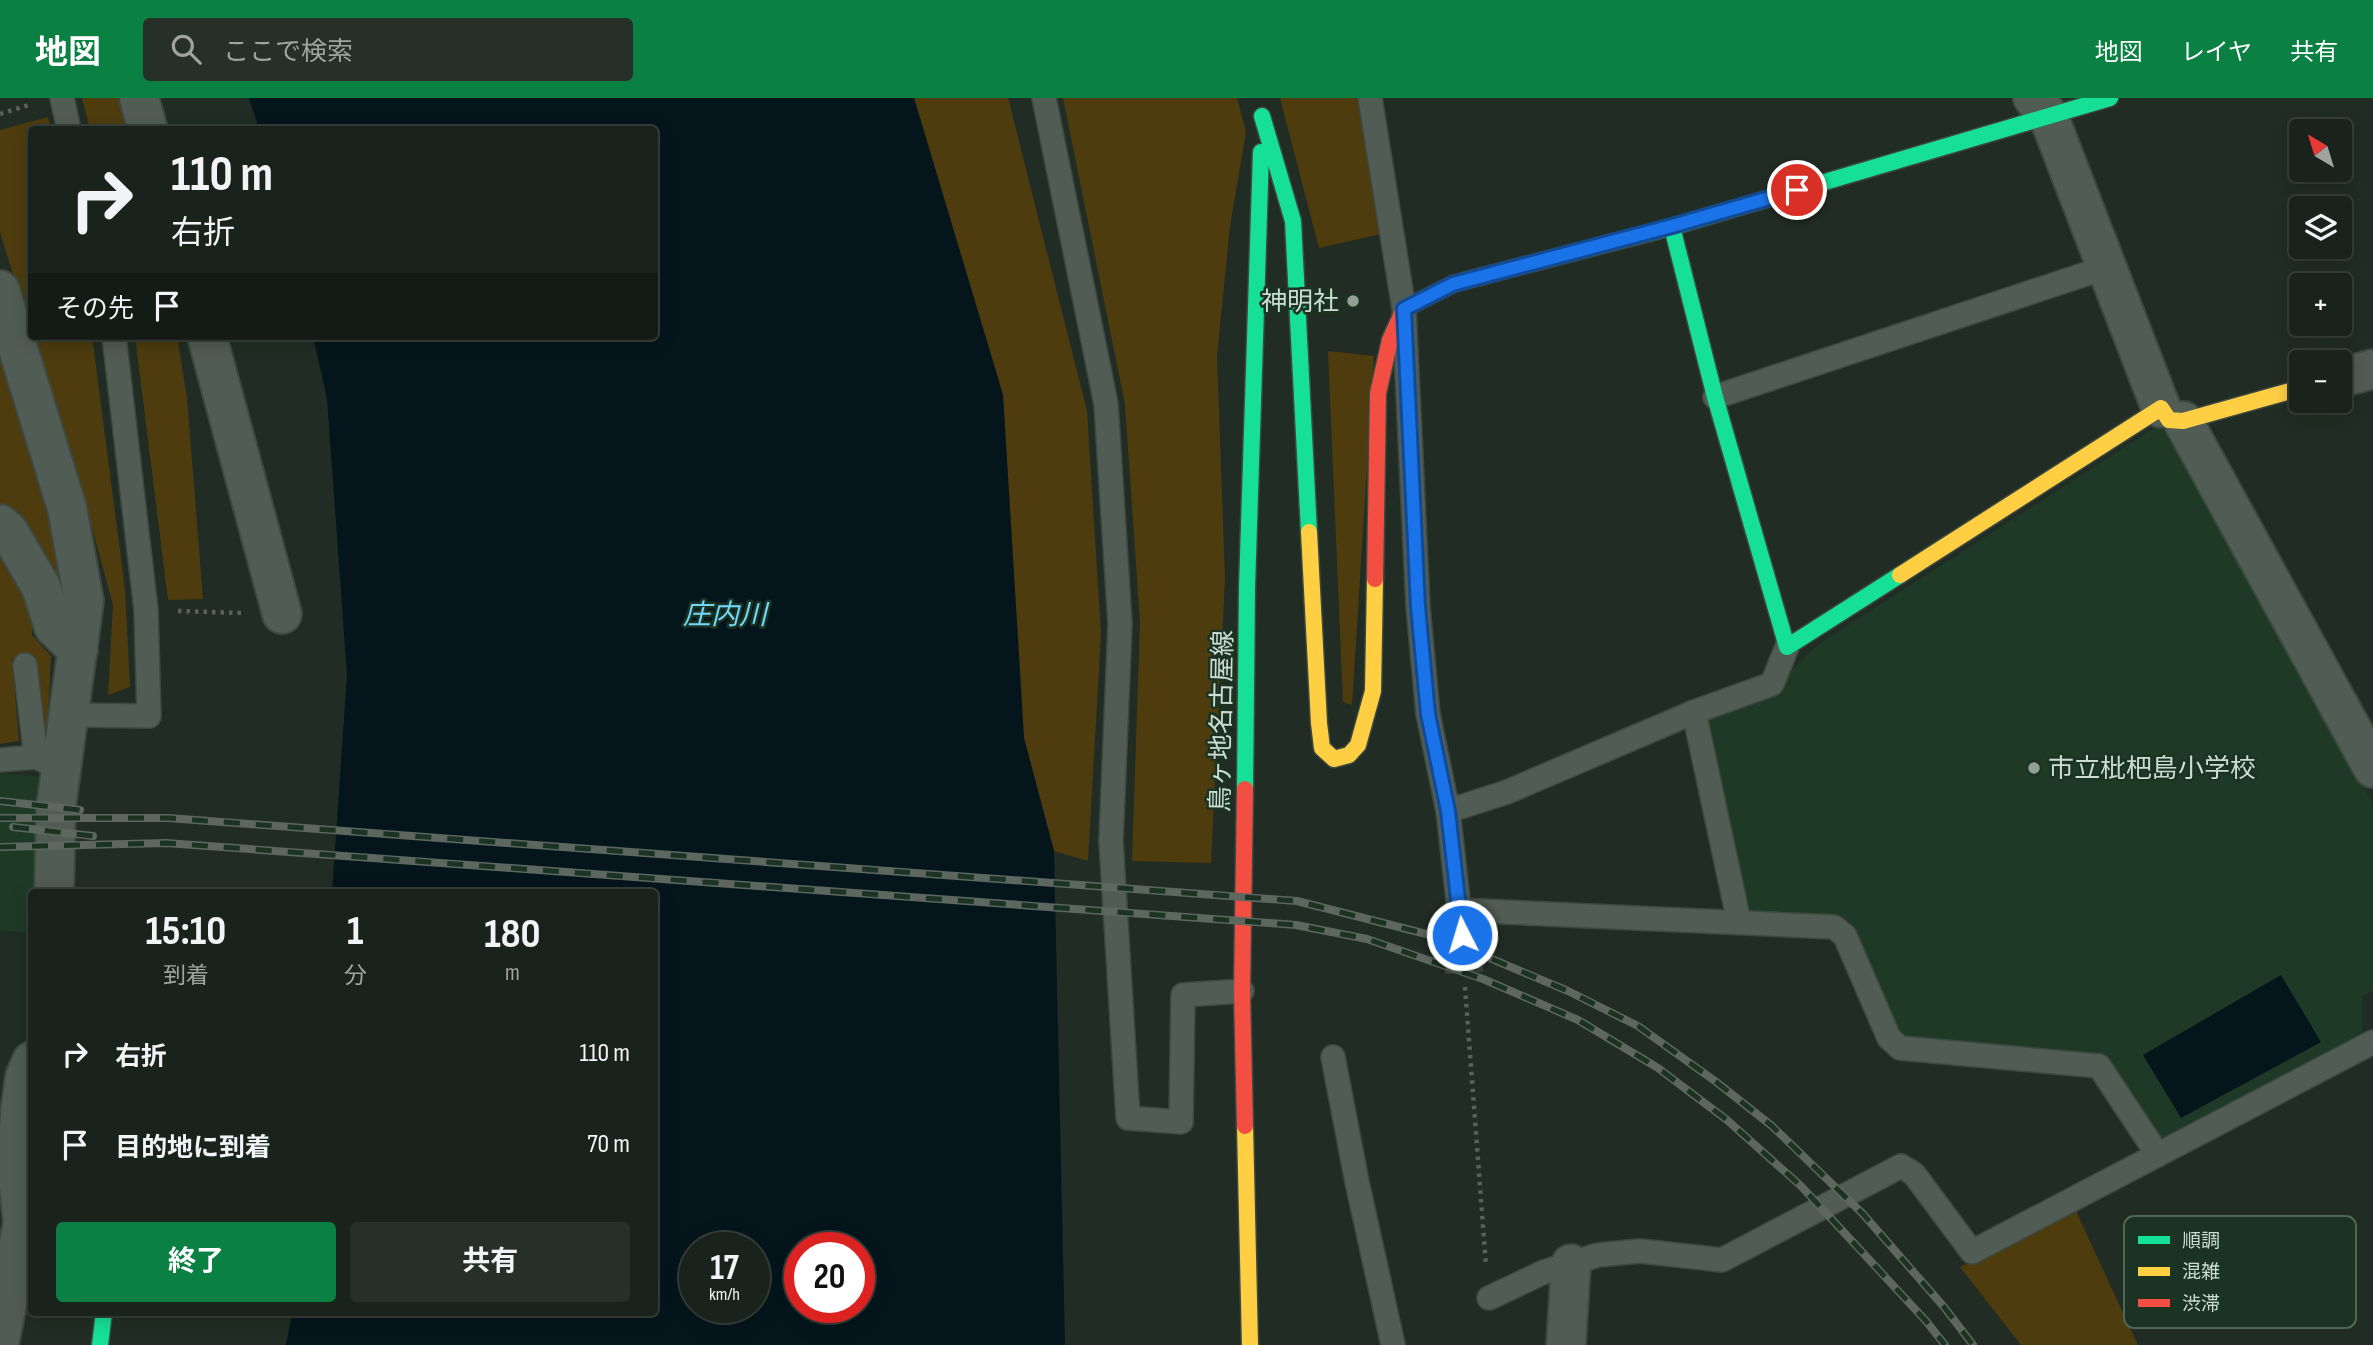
<!DOCTYPE html>
<html lang="ja">
<meta charset="utf-8">
<style>
:root{--surface:#19221b;--page:#262f28;--text:#f1f3f6;--muted:#9fa4a3;--line:#373f3a;--accent:#0b8043}
body{margin:0;font-family:"Sofia Sans Condensed","Noto Sans JP",sans-serif;background:var(--page);color:var(--text);height:100vh;display:flex;flex-direction:column;font-size:26px;white-space:nowrap}
*{box-sizing:border-box;margin:0}
p{font-size:23px;color:var(--muted)}
.icon{flex:none;width:38px;height:38px;fill:none;stroke:currentColor;stroke-width:2;stroke-linecap:round;stroke-linejoin:round}
.map{position:relative;flex:1;overflow:hidden}
.details{position:absolute;left:28px;top:791px;width:630px;height:427px;display:flex;flex-direction:column;background:var(--surface);border-radius:7px;box-shadow:0 4px 18px #0003,0 0 0 2px var(--line)}
.details>*{flex:none}
.hud{position:absolute;left:28px;top:28px;width:630px;height:214px;border-radius:7px;box-shadow:0 4px 18px #0003,0 0 0 2px var(--line);background:#19221b;color:var(--text);overflow:hidden}
.needle{width:46px;rotate:322deg}
.fabs{position:absolute;left:2289px;top:21px;display:grid;gap:14px}
.fabs a{display:grid;place-items:center;width:63px;height:63px;border-radius:7px;background:var(--surface);box-shadow:0 4px 18px #0003,0 0 0 2px var(--line);font-size:35px}
.speed{position:absolute;left:679px;top:1134px;display:flex;gap:14px;font-size:35px;font-weight:700;text-align:center}
.speed>*{display:grid;place-content:center;width:91px;height:91px;border-radius:50%;background:var(--surface);box-shadow:0 4px 18px #0003,0 0 0 2px var(--line);line-height:1}
.speed small{font-size:18px;font-weight:400}
.speed .limit{border:10px solid #d22;background:#fff;color:#111}
.pin{position:absolute;display:grid;place-items:center;width:60px;height:60px;color:#fff;margin:-30px;border:4px solid #fff;border-radius:50%;box-shadow:0 2px 7px #0007}
.me{position:absolute;width:77px;margin:-38px;rotate:355deg;stroke-linejoin:round;filter:drop-shadow(0 0 5px #0008)}
.turn{display:flex;align-items:center;gap:24px;height:147px;padding:0 28px;font-size:32px}
.turn .icon{width:91px;height:91px;stroke-width:2.5}
.turn b{display:block;font-size:49px;line-height:60px}
.then{display:flex;align-items:center;height:66px;padding:0 28px;background:#0003;gap:14px;font-size:26px}
.eta{display:flex;justify-content:space-evenly;align-items:center;height:119px;text-align:center}
.eta b{font-size:42px;font-weight:700;line-height:49px}
.primary-button{display:flex;gap:14px;margin-top:auto;padding:14px 28px}
.primary-button a{flex:1;height:80px;border-radius:7px;background:var(--accent);color:#fff;font-size:28px;font-weight:700;line-height:80px;text-align:center}
.primary-button a+a{background:var(--page);color:var(--text)}
ul{padding:0;list-style:none}
li{display:flex;align-items:center;gap:21px;height:91px;padding:0 28px}
li div{flex:1}
li b{display:block;font-size:26px}
li em{font-style:normal}
header{display:flex;align-items:center;gap:42px;box-sizing:border-box;height:98px;padding:0 35px;background:var(--accent);color:#fff}
header strong{font-size:33px}
nav{display:flex;gap:38px;margin-inline-start:auto;font-size:24px}
.search{width:490px;height:63px;background:var(--page);display:flex;align-items:center;gap:18px;box-sizing:border-box;padding:0 24px;border-radius:7px;color:var(--muted);font-size:26px}
.map>svg:first-child{display:block}
</style>
<header>
<strong>地図</strong>
<div class="search"><svg class="icon" aria-label="search" viewBox="0 0 24 24"><circle cx="10" cy="10" r="6"/><path d="M15 15l6 6"/></svg>ここで検索</div>
<nav><a>地図</a><a>レイヤ</a><a>共有</a></nav>
</header>
<div class="map">
<svg width="2373" height="1247" viewBox="0 0 2373 1247">
<rect width="100%" height="100%" fill="#212d24"/>
<g fill="#1e3a27">
<path d="M2159,327l19,24 195,355v186l-11,6v46l-197,102 -56,-86 -208,-17 -48,-106 -96,-20 -10,-8 -41,-176 6,-20 61,-23 46,-44z"/>
<path d="M0,675l42,4 -4,115h-6l-1,41 -31,-3z"/>
</g>
<g fill="#4e3c0e">
<path d="M82,0h46l8,31h-46z"/>
<path d="M914,0h94l79,313 14,223 -13,227 -34,-10 -30,-113 -21,-343z"/>
<path d="M1063,0h174l9,34 -16,94 -13,130 8,222 -14,285 -79,-2 8,-239 -15,-218z"/>
<path d="M1280,0h80l25,135 -66,15z"/>
<path d="M48,19l3,12 -19,1 -1,203 -31,-101v-102z"/>
<path d="M32,238h60l33,254 5,97 -22,8 5,-90 -22,-81z"/>
<path d="M135,238h42l10,62 16,201 -35,1z"/>
<path d="M0,240l53,176 10,68 -6,2 -57,-73z"/>
<path d="M1328,253l46,5 -22,349 -9,-3z"/>
<path d="M0,437l34,57 -2,43 19,21 -4,83 -16,-81 -19,1 7,82 -19,3z"/>
<path d="M2074,1109l64,138h-117l-61,-78z"/>
</g>
<g fill="#04161c" fill-rule="evenodd">
<path d="M249,0h665l89,297 21,343 30,113 11,494h-779l6,-32 362,-1v-420h-322l15,-217 -20,-276 -14,-63h341v-206l-395,-1zM695,1150h59v59h-59zM800,1150h59v59h-59z"/>
<path d="M2281,877l40,67 -140,76 -38,-63z"/>
</g>
<g fill="none" stroke-linecap="round" stroke-linejoin="round">
<path stroke="#3b473e" stroke-width="38" stroke-dasharray="38 19" stroke-linecap="butt" d="M1462,837l3,52"/>
<g stroke="#3d4940" stroke-width="26">
<g id="lane">
<path d="M62,0l7,32"/>
<path d="M1044,0l62,306 14,220 -9,217 17,277 53,4 2,-127 59,-4"/>
<path d="M1370,0l34,211 14,298 10,107 20,97 14,124"/>
<path d="M1715,299l392,-130"/>
<path d="M25,567l11,92 24,11"/>
<path d="M1694,614l45,210"/>
<path d="M70,617l79,1 -3,-106 -32,-274"/>
<path d="M0,662l36,-3"/>
<path d="M1448,713l59,-19 187,-80 78,-28 15,-37"/>
<path d="M1460,812l374,17 11,9 44,102 11,10 199,18 59,89"/>
<path d="M1333,959l24,125 36,163"/>
<path d="M1489,1200l55,-26 54,-17 42,-4 82,9 179,-94 13,8 58,78 401,-210"/>
</g>
</g>
<g stroke="#3d4940" stroke-width="42">
<g id="street">
<path d="M139,0l9,32"/>
<path d="M2033,0l15,17 113,293"/>
<path d="M0,192l67,218 17,93 -28,206 -2,85"/>
<path d="M207,238l75,278"/>
<path d="M2340,280l33,-9"/>
<path d="M2183,323l190,347"/>
<path d="M0,426l9,8 32,55 13,40 24,23"/>
<path d="M0,1241l23,-116 -6,-55 3,-55 5,-36 7,-16"/>
<path d="M1566,1247l5,-81"/>
</g>
</g>
<g stroke="#3d4940" stroke-width="19">
<g id="fast">
<path d="M1262,18l31,105 16,311"/>
<path d="M1672,129l43,170 72,250 113,-72"/>
<path d="M1479,179l193,-50 438,-129"/>
<path d="M1245,691l2,-201 14,-436"/>
<path d="M100,1247l4,-33"/>
</g>
</g>
<g stroke="#3d4940" stroke-width="19">
<g id="slow">
<path d="M1309,434l10,191 3,25 12,11 15,-4 9,-10 15,-54 2,-112"/>
<path d="M1900,477l261,-167 8,12 14,1 118,-33"/>
<path d="M1245,1028l5,219"/>
</g>
</g>
<g stroke="#3d4940" stroke-width="19">
<g id="jam">
<path d="M1375,481l3,-186 12,-53 14,-31 49,-25 26,-7"/>
<path d="M1245,691l-3,202 3,135"/>
</g>
</g>
<g stroke="#58615a" stroke-width="4.5" stroke-dasharray="3.5 5" stroke-linecap="butt">
<path d="M0,16l32,-10"/>
<path d="M178,513l65,2"/>
<path d="M1465,889l21,279"/>
</g>
<use href="#lane" stroke="#515c54" stroke-width="23"/>
<use href="#street" stroke="#515c54" stroke-width="38"/>
<use href="#fast" stroke="#16e098" stroke-width="16"/>
<use href="#slow" stroke="#ffcf43" stroke-width="16"/>
<use href="#jam" stroke="#f24e42" stroke-width="16"/>
<g stroke="#5d6760" stroke-width="8">
<g id="rail">
<path d="M0,703l80,9"/>
<path d="M0,720h168l1129,83 145,37 126,53 70,35 77,55 57,45 91,88 81,93 29,38"/>
<path d="M13,729l80,9"/>
<path d="M0,749l166,-4 1130,82 71,14 116,40 95,41 80,48 69,52 74,66 125,135 19,24"/>
</g>
</g>
<use href="#rail" stroke="#1b3322" stroke-width="5" stroke-dasharray="16" stroke-linecap="butt"/>
</g>
<g fill="none" stroke-linecap="round" stroke-linejoin="round">
<g stroke="#114b97" stroke-width="18">
<path id="route" d="M1462,837l-14,-124 -20,-97 -10,-107 -14,-298 49,-25 219,-58 125,-36"/>
</g>
<use href="#route" stroke="#1a73e8" stroke-width="12"/>
</g>
<g fill="#919f94" stroke="#1b3322" stroke-width="2.5">
<circle cx="1353" cy="203" r="7"/>
<circle cx="2034" cy="670" r="7"/>
</g>
<g text-anchor="middle" stroke-width="5" stroke-linejoin="round" paint-order="stroke">
<g font-size="26" fill="#cddcd1" stroke="#1b3322" text-anchor="end">
<text x="1339" y="212">神明社</text>
<text x="2048" y="679" text-anchor="start">市立枇杷島小学校</text>
</g>
<g font-size="26" fill="#cddcd1" stroke="#1b3322">
<text transform="translate(1221 623) rotate(-89)" y="9">鳥ヶ地名古屋線</text>
</g>
<g font-size="28" font-style="italic" fill="#72d8fa" stroke="#1b3322">
<text x="725" y="526">庄内川</text>
</g>
</g>
<rect x="2124" y="1118" width="232" height="112" rx="10" fill="#1b3322" stroke="#506657" stroke-width="2"/>
<rect x="2138" y="1138" width="32" height="8" fill="#16e098"/>
<rect x="2138" y="1169" width="32" height="9" fill="#ffcf43"/>
<rect x="2138" y="1201" width="32" height="8" fill="#f24e42"/>
<g font-size="19" fill="#cddcd1">
<text x="2182" y="1149">順調</text>
<text x="2182" y="1180">混雑</text>
<text x="2182" y="1212">渋滞</text>
</g>
</svg>
<div class="fabs">
<a><svg class="needle" viewBox="-14 -14 28 28"><path d="M0-13l5 13h-10z" fill="#e53935"/><path d="M0 13l5-13h-10z" fill="#9fa4a3"/></svg></a>
<a><svg class="icon" aria-label="layers" viewBox="0 0 24 24"><path d="M12 4l9 5-9 5-9-5zM3 14l9 5 9-5"/></svg></a>
<a>+</a>
<a>−</a>
</div>
<div class="speed"><div>17<small>km/h</small></div><div class="limit">20</div></div>
<div class="pin" style="left:1797px;top:92px;background:#d93025"><svg class="icon" aria-label="arrive" viewBox="0 0 24 24"><path d="M6 21V4h12l-3 4 3 4H6"/></svg></div>
<svg class="me" style="left:1462px;top:837px" viewBox="-20 -20 40 40"><circle r="17" fill="#1a73e8" stroke="#fff" stroke-width="3"/><path d="M0-11L8 9 0 5-8 9z" fill="#fff"/></svg>
<div class="hud">
<div class="turn"><svg class="icon" aria-label="right" viewBox="0 0 24 24"><path d="M7 20v-9h11M14 6l5 5-5 5"/></svg><div><b>110 m</b>右折</div></div>
<div class="then">その先<svg class="icon" aria-label="arrive" viewBox="0 0 24 24"><path d="M6 21V4h12l-3 4 3 4H6"/></svg></div>
</div>
<section class="details">
<div class="eta">
<div><b>15:10</b><p>到着</p></div>
<div><b>1</b><p>分</p></div>
<div><b>180</b><p>m</p></div>
</div>
<ul>
<li><svg class="icon" aria-label="right" viewBox="0 0 24 24"><path d="M7 20v-9h11M14 6l5 5-5 5"/></svg><div><b>右折</b></div><em>110 m</em></li>
<li><svg class="icon" aria-label="arrive" viewBox="0 0 24 24"><path d="M6 21V4h12l-3 4 3 4H6"/></svg><div><b>目的地に到着</b></div><em>70 m</em></li>
</ul>
<div class="primary-button"><a>終了</a><a>共有</a></div>
</section>
</div>
